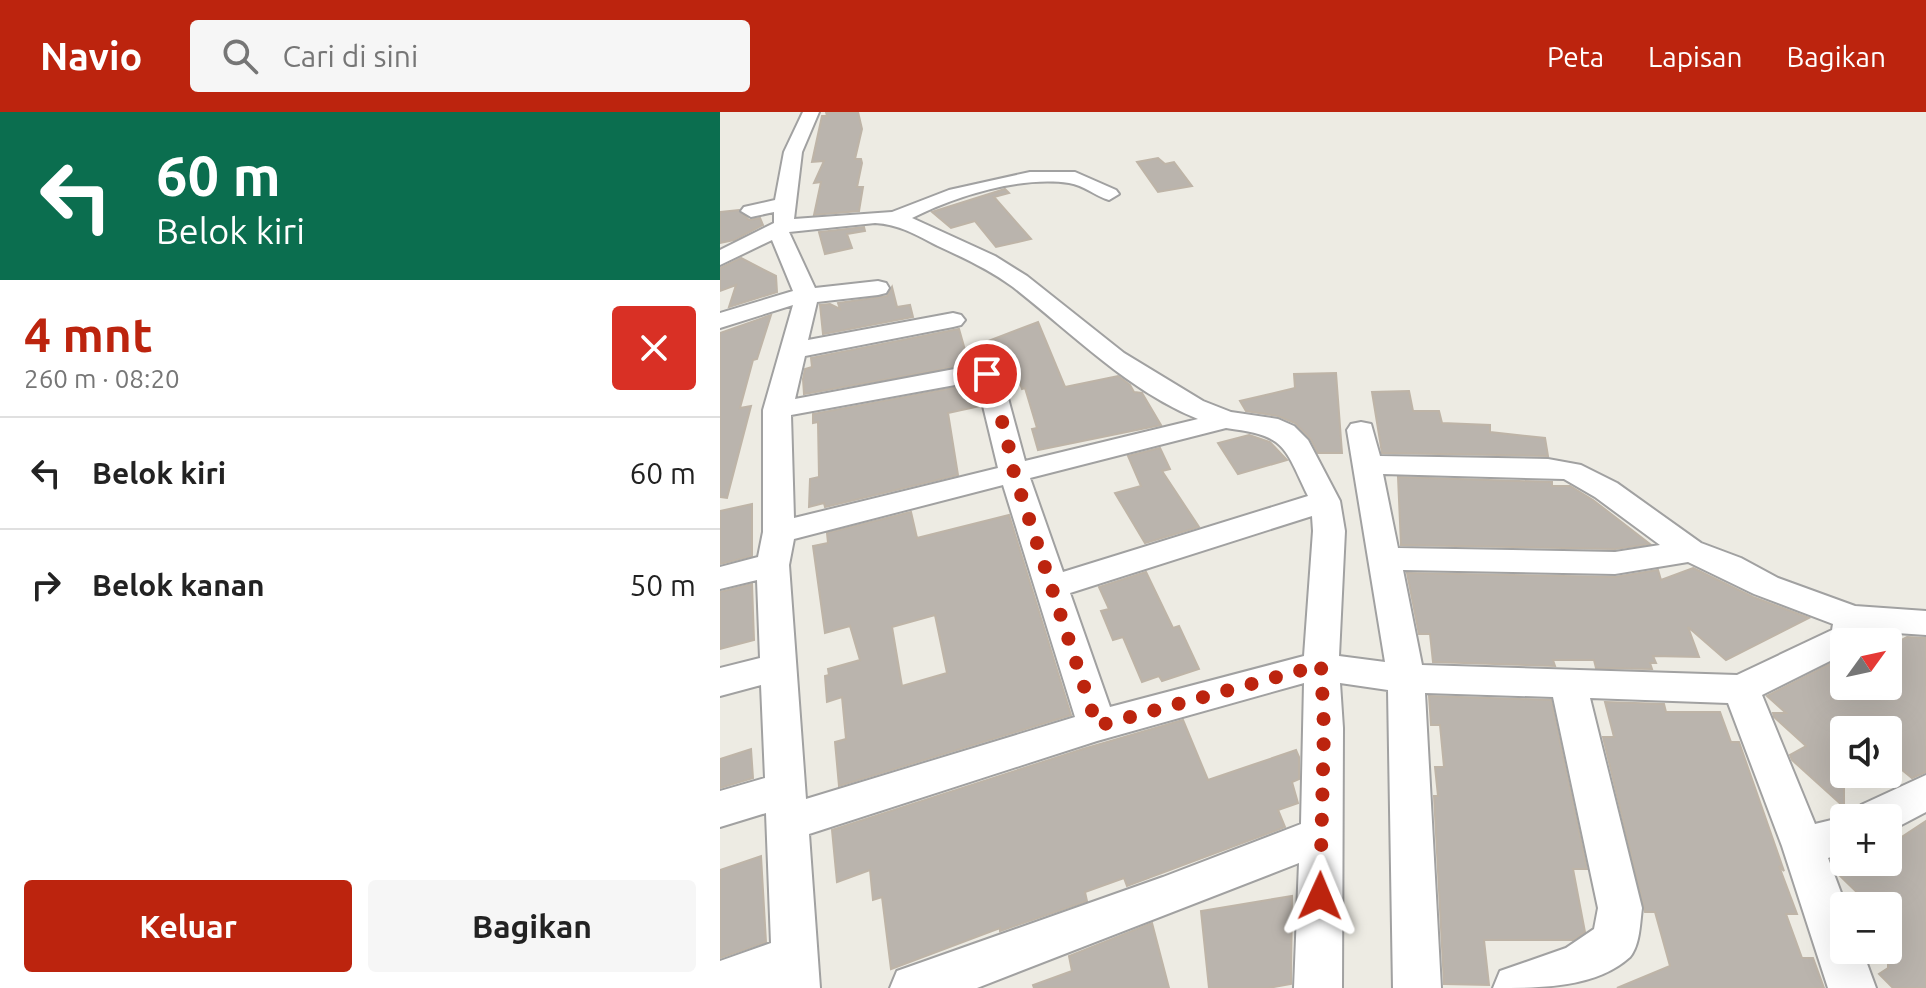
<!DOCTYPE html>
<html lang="id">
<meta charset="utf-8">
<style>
:root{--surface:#fff;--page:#f6f6f6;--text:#222;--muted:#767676;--line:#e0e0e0;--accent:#bc240e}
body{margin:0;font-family:Ubuntu,sans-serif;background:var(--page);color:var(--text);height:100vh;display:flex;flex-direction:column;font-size:30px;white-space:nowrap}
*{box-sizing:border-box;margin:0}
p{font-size:26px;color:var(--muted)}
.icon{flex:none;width:44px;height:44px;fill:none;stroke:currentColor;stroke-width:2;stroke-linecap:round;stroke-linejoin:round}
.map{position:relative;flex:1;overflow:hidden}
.drawer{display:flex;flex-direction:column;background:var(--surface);width:720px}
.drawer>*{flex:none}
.guide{background:#0b6e4f;color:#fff;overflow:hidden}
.needle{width:52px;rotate:57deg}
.buttons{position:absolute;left:1110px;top:516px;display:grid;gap:16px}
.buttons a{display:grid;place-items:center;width:72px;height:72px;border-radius:8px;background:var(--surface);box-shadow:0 8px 32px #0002;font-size:40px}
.pin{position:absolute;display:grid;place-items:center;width:68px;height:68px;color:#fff;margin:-34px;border:4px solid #fff;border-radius:50%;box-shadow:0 2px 8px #0007}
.me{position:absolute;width:88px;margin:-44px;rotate:1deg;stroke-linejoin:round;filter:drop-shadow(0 0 6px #0008)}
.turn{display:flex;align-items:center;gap:28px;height:168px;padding:0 24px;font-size:36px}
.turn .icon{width:104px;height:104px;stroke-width:2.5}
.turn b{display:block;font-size:56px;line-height:68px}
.round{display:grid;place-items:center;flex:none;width:84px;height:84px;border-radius:8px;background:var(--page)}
.head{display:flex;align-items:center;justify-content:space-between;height:136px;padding:0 24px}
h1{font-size:48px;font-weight:600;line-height:60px;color:var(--accent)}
.button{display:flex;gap:16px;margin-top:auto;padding:16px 24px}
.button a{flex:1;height:92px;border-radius:8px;background:var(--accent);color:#fff;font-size:32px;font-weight:600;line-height:92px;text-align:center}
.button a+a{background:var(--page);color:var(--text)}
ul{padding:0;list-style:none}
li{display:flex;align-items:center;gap:24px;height:112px;padding:0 24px;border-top:2px solid var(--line)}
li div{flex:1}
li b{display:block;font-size:30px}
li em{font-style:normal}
header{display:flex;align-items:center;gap:48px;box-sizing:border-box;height:112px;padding:0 40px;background:var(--accent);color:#fff}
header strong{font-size:38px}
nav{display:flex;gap:44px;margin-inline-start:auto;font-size:28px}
.search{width:560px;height:72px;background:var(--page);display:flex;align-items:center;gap:20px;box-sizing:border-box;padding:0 28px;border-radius:8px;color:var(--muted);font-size:30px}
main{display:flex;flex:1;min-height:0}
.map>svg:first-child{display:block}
</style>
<header>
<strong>Navio</strong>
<div class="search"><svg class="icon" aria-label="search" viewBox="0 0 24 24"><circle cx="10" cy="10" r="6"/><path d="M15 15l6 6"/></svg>Cari di sini</div>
<nav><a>Peta</a><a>Lapisan</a><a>Bagikan</a></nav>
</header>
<main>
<section class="drawer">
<div class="guide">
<div class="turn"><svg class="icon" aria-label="left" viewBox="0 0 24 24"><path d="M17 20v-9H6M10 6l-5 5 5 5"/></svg><div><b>60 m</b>Belok kiri</div></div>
</div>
<div class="head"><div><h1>4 mnt</h1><p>260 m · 08:20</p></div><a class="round" style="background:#d93025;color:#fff"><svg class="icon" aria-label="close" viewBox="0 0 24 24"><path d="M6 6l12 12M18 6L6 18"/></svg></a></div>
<ul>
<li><svg class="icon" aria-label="left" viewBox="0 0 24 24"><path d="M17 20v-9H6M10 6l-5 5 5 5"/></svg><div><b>Belok kiri</b></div><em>60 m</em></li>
<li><svg class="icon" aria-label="right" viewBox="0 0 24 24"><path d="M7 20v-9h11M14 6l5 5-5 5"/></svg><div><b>Belok kanan</b></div><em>50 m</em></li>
</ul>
<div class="button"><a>Keluar</a><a>Bagikan</a></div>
</section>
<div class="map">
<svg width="1206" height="876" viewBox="0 0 1206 876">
<rect width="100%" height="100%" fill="#edebe3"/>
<g fill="#bab4ad" stroke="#beb4a7" stroke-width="2" fill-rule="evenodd">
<path d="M106,0h32l4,17 -7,30h6l1,4 -5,24h6l-4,24 -45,4 7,-33 -7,1 10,-22 -12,1 10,-46h5z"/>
<path d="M438,46l7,6 9,-2 18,24 -34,6 -21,-30z"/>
<path d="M285,77l4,4 -15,4 37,42 -35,8 -21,-26 -24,7 -19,-16z"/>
<path d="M19,98l10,10 11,-2 3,7 -29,15 -14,3v-31z"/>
<path d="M144,115l1,4 -18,3 5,14 -27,6 -6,-22z"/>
<path d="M21,146l35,18 1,16 -48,15 7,-22 -16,6v-23z"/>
<path d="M172,175l5,20 13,-2 3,12 -90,17 -3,-29 10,-1 10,5 -2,-6 49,-7z"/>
<path d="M51,203l-14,44 -4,1 -13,48 11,-2 -24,92 -7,-1v-164z"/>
<path d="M318,210l27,65 53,-11 12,9 4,7 8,1 19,32 -123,25 -6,-21 5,-1 -12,-40 -3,1 -11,-32 -207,37 -1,-15 2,-10 7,-2 -1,-9 148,-29 6,21z"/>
<path d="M616,261l6,80h-24l-8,-15 -15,-15 -17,-7 -32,-5 -6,-10 55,-13 -1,-14z"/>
<path d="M255,272l5,22 -32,7 10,62 -133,32 -1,-4 -15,4 1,-28 9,-2 -1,-55 -5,1v-9z"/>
<path d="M689,279l4,20h26l3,12 48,2v7l55,6 3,18 -166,-3 -10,-61z"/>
<path d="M529,323l21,7 17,18 -49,14 -20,-31z"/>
<path d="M440,336l10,21 -8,2 37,56 -54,16 -30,-50 26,-7 -13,-30z"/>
<path d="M678,365l154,5v4h18l23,14 57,44 -35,5 -214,-4z"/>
<path d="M32,392v52l-32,8v-53z"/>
<path d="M191,400l6,26 92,-23 62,200 -232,71 -4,-44 11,-3 -4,-42 -15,5 -2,-26 4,-1 -1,-6 32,-9 -10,-34 -25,7 -12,-87 15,-3 -1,-10zM215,503l12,58 -45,13 -10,-59z"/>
<path d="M973,456l60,29 56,21 -83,42 -38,-33 11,30 -46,-1 3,7h-6l2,6 -56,-1 -2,-8h-41l2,6 -122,-4 -3,-28h-11l-12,-61 208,4 43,-7 3,10z"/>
<path d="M426,460l27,56 6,-2 20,43 -37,12 -3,-5 -17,6 -19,-45 -10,3 -12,-29 8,-2 -10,-22z"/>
<path d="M32,472l2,56 -34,9v-57z"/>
<path d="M1187,525l19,1v134l-14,6 -10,-8 -14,9v-49h-44v77l-52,-47 -2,-5 16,-9 -32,-29 -1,-4h13l-19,-17 77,-39v29h44v-39z"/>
<path d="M709,584l122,4 36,169h-14l12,63 -12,8h-89l5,45 -45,-1 -10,-188h4l-3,-29h9l-4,-42h-9z"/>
<path d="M885,590l59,2 2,8h54l11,30h8l45,129 -5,-5 18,48h-11l16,44h11l11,30h-207l53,-22 -15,-54h-10l-42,-175h11z"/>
<path d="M463,608l25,60 88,-30 3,7v22l-7,3 6,21 -20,7 7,17 -158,59 -3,-8 -39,14 2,9 -87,30v-3l-109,41 -9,-72 -9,3 -3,-30 -33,12 -5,-52 251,-81z"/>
<path d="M31,637l2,29 -33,10v-29z"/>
<path d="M1206,709v167h-33l-14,-14 9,-6v-62h-17l-34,-33 -4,-11h55v-16z"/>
<path d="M41,744l5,86 -46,16v-88z"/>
<path d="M572,784l-1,88 -23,4h-59l-8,-77z"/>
<path d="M432,811l17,65h-135l-1,-3 39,-14 -3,-15z"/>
</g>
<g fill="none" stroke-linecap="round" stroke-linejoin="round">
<g stroke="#a1a1a1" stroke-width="4">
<g id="minor">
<path d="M83,0h16l-17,40 -8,67 98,-7 57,-22 81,-18h45l41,18 3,4 -10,6c-14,-4 -25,-15 -40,-17 -50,-7 -113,13 -157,35l83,38 32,20 97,77 79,48 28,11 47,7 16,7 14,14 32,61 5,30 -6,125 46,6 -38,-232 4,-6 10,-2 10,2 9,32 168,3 33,6 36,18 84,60 40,15 37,20 77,28 71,5v24l-59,-4 -4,11h-19v12l-82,41 53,129 29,-7 4,1h-4v35l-16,5 18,48 -2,44h18l14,38h-48l-46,-142 -54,-143 -138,-5 52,210c-2,15 -2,37 -12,49 -34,31 -89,31 -137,31l7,-17 66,-23 28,-19 4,-21 -45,-211 -128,-4 16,295h-48l-5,-298 -48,-7 3,45 -1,260h-48l5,-125 -322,125h-87l7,-17 17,-6 249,-88 138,-53 3,-141 -207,58 -288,93 11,154h-100v-27l51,-18 -5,-130 -46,14v-36l45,-13 -4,-93 -41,11v-28l40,-10 -3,-78 -37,9v-22l38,-10 5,-25v-122l30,-105 -73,23v-15l73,-22 -21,-51 -52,25v-15l54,-27v-11l-23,5 -10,-6 3,-4 31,-7 9,-48zM155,111c23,1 42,12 63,23 26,12 52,24 75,41 59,46 115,104 185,132l-173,42 -23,-85c-10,-14 -28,-10 -42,-8l-165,31 10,-43 148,-29 8,-2 4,-5 -4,-5 -8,-2 -145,27 9,-38 61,-7 8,-2 3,-5 -3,-5 -8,-2 -63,7 -26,-56zM257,269l21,87 -204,50 -3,-103zM506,316c60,8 57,16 82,68l-245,76 -33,-94zM663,362l181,5 31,18 65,48 -45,7 -217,-4zM283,373l72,232 -269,82 -17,-234 5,-26zM592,404l1,15 -9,125 -194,51 -40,-114zM968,450l66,32 79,30 -1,6 -95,45 -315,-10 -19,-95 212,4z"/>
<path d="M1206,663v37l-38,20v-14h-33l6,-13z"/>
</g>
</g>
<use href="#minor" fill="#fff" fill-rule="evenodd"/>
</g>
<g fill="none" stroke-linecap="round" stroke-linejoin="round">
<path stroke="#bc240e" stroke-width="14" stroke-dasharray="0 25.2" d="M267,262l19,60 8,39 83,253 224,-61 3,63 -4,168"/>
</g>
</svg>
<div class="buttons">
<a><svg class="needle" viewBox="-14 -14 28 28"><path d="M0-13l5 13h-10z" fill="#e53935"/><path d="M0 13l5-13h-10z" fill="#767676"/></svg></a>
<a><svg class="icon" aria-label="sound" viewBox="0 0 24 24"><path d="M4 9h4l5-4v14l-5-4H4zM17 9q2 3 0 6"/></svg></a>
<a>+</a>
<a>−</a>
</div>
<div class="pin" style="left:267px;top:262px;background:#d93025"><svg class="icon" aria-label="arrive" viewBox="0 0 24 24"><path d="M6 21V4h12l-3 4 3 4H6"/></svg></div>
<svg class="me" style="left:600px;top:784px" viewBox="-20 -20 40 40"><path d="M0-17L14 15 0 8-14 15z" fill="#bc240e" stroke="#fff" stroke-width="4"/></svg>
</div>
</main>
